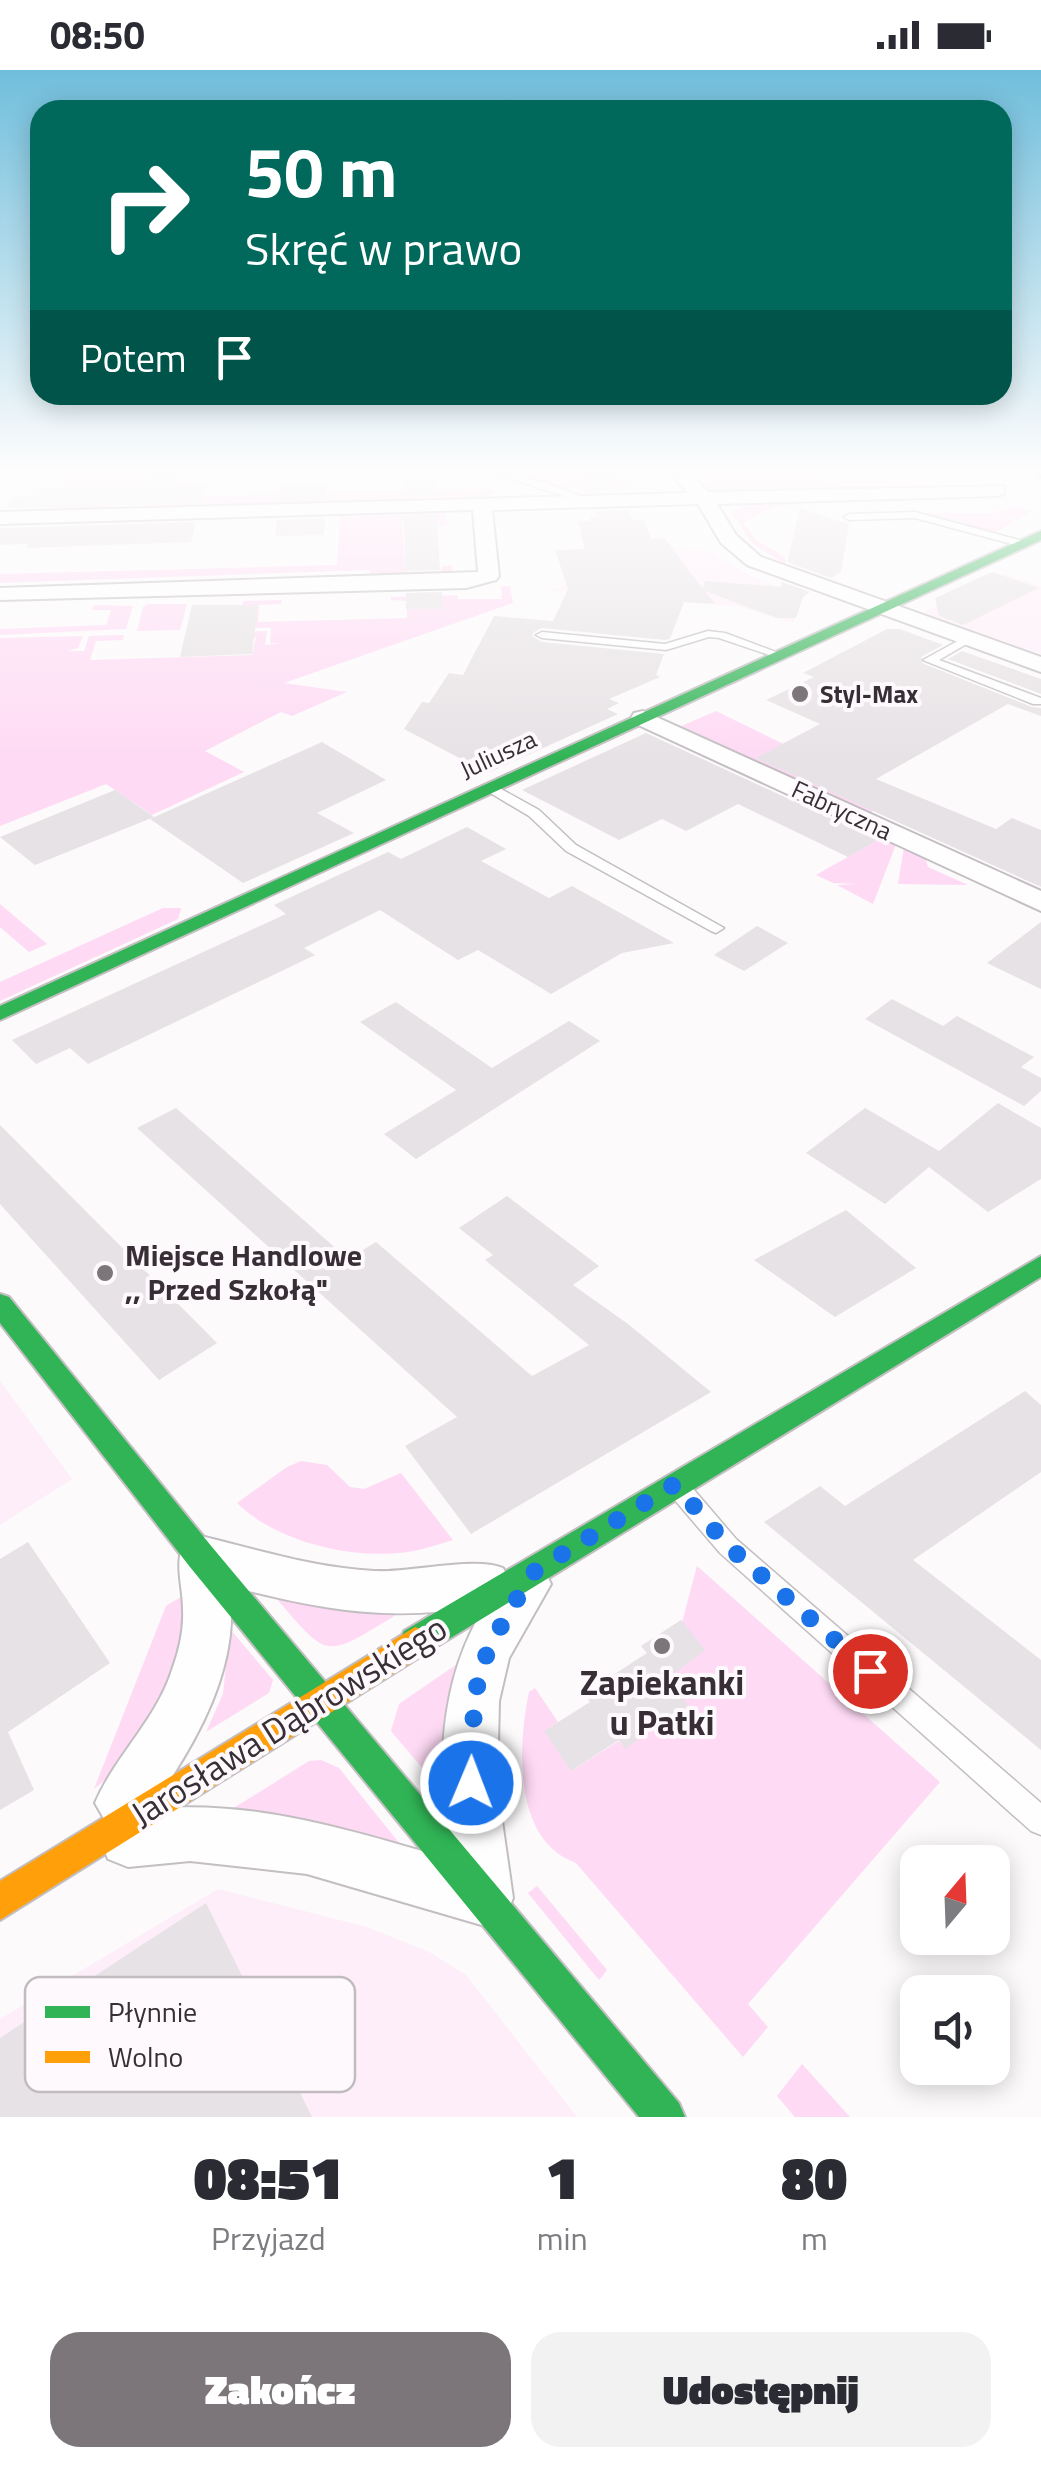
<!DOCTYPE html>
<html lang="pl">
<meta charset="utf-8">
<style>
:root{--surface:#fff;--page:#f2f2f3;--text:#2b2b33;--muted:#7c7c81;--accent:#7c767a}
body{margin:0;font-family:"Titillium Web",sans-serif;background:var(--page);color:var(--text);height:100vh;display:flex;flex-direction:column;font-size:38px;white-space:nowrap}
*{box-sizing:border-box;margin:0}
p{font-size:32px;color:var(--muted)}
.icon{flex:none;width:55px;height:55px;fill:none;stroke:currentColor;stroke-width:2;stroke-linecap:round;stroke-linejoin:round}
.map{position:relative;height:2047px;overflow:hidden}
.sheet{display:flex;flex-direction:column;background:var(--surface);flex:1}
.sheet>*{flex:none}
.top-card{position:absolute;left:30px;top:30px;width:982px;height:305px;border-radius:30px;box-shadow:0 5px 25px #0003;background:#00695c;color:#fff;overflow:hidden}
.needle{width:65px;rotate:19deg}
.tools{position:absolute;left:900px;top:1775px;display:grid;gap:20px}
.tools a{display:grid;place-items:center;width:110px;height:110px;border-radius:20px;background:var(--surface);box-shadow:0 5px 25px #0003;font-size:50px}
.pin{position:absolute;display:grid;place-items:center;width:85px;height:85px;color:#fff;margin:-42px;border:5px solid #fff;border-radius:50%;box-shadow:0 2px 10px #0007}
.me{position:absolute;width:110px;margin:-55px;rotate:1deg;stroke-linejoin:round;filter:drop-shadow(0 0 8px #0008)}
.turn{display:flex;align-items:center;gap:35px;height:210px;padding:0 50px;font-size:45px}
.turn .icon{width:130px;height:130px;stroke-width:2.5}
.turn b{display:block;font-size:70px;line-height:85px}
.then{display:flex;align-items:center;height:95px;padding:0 50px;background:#0003;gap:20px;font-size:38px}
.eta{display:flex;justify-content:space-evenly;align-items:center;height:170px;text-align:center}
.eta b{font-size:60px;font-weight:800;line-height:70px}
.cta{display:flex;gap:20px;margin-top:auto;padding:20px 50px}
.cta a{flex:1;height:115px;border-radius:30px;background:var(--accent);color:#fff;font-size:40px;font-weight:800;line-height:115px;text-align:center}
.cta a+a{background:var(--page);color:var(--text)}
.status{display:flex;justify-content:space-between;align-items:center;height:70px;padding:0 50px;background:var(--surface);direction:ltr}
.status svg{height:28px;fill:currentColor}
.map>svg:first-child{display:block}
</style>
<div class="status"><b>08:50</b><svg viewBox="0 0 49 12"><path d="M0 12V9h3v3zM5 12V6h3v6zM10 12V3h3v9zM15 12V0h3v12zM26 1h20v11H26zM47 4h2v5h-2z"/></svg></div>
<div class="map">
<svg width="1041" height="2047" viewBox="0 0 1041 2047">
<rect width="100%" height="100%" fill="#fcfafb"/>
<g fill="#feeef9">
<path d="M694,403h252l26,14 -262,1z"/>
<path d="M671,477l38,4 40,24 54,22 -10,26 -55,-17 -187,-16z"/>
<path d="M1005,504l36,12v68l-119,-41z"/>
<path d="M0,1311l72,98 -72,46z"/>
<path d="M218,1819l149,38 62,25 37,23 111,142h-577v-98z"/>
</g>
<g fill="#fedaf4">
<path d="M71,403h124l-42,11 -26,1 -5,8 17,1 -31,14 -52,1z"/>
<path d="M527,403h57l34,10v-6h12l3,8 -37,9 -74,-17z"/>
<path d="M689,403h122l29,14 -128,5z"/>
<path d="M197,409l-2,6 -22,1 -3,11 325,-8 1,3 -9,6 -340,9 5,-16z"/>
<path d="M856,431l-82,5 -30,17 12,17 29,17v7l-33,-21 -21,-31 13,-6z"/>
<path d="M1014,436l18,5 -15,9 -13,-5 11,6 -19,11 -76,-19h75z"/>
<path d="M445,443l3,12 -9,1 -1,-6 -36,1 3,51 36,-1 1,-5 10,-1v6l-28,7 -53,-2 -1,-6 -370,13v-9l337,-9 3,-48z"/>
<path d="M501,516h9l3,17 -229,80 63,9 -55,24 -11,-4 -76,39 39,21 -92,43 -46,-31 -106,42v-188l83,-2 -5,12 -10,3h16l5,-15 35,-1 -1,5 -27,1 -6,19 162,-5 4,-18h-21v-5l32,-1 -2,14 16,-2h-11l1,-15h-33l5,-27 39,-1 -1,4 -22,1 -1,17 149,-4v-17l-16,-1v-3l66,-2 1,4h44z"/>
<path d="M148,534h39l-7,26 -43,1 6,-24z"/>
<path d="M94,535l39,1 -7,23 -126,6v-6l106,-4 5,-15h-19z"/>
<path d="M716,641l141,69 30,22 -20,13 -188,-88z"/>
<path d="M845,749l51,25 -23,60 -36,-19 20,-1 -24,-1 -17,-8 60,-34 -37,-18z"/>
<path d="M904,777l21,10 3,10 40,18 -70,-1z"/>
<path d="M0,834l47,40 -18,8 -29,-25z"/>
<path d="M163,838h18l-3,11 -178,82v-19z"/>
<path d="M301,1391l26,4 23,22 14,2 37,-16 52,67c-17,5 -36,12 -54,13 -53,5 -123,-12 -162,-50l50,-36z"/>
<path d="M697,1496l243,216 -192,222 20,23 -25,30 -167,-194c-64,-23 -58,-118 -47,-171l6,-4 23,34 -13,9 26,40 48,-30 6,7 62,-43 -20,-26z"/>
<path d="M270,1521l129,22c-78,48 -69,47 -129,-22z"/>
<path d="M181,1527c14,69 -35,151 -87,192l72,-183z"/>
<path d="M230,1559l43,51 -4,13 -63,39 17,-38z"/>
<path d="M460,1592l-4,146 -65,-77 8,-27z"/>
<path d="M321,1690l18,8 65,81 -183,-33 88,-55z"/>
<path d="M537,1816l70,84 -8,10 -71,-87z"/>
<path d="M802,1994l48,53h-55l-18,-21z"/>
</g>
<g fill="#e7e2e5">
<path d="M149,403h33l-4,12h28l-5,18 -194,5 6,-11 24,-1 4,-8 104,-1z"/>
<path d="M584,403h32l6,18 -32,1z"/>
<path d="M421,409h16v17l-33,1 -1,-17z"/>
<path d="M326,412v17l-46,2 3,-18z"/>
<path d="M800,438l49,16 -8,48 -10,6 -44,-16z"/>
<path d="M629,440l3,10h12l7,19 13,-1 39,51 2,-8 76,6 1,-5 28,10 -7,5 -7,21h-19l-72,-27 10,13 -31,-2 -14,37 -5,1 -123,-12 -8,4 -2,4 10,6 122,12 -8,21 4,2 -51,22 10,4 -12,6 11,5 -130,59 -84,-44 18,-27 7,1 20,-30 14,2 31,-59 59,5 15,-32 -13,-39 30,-1 -7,-28h13l-1,-4h7l-2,-6z"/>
<path d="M437,445l3,55 -35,1 -1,-55z"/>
<path d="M325,448l-1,17 -49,1 2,-16z"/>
<path d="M196,452l-5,20 -165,6 2,-4 -28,1v-17z"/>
<path d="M992,502l47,16 -76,37 -24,-9 -4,-18z"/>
<path d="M442,522l1,17h-37v-16z"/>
<path d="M192,535h66l-6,49 -72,3z"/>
<path d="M887,559h13l43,16 -22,12 1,6 110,44 9,1v8l-33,-12 -132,75 120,50 16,-11 29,12v57l-285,-129 64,-34 -54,-24 48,-23 -11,-4z"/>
<path d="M962,581l79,28v15l-93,-35z"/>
<path d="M646,663l232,107 -30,17 -110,-53 -52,27 -24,-12 -43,21 -97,-50z"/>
<path d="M322,672l64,38 -69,33 37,20 -111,50 -93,-64z"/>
<path d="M115,720l39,27 -119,48 -35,-28z"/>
<path d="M467,757l39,22 -25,12 68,37 23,-12 102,57 -52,10 -71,41 -73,-44 -20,10 -78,-50 -76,38 11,7 -227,109 -18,-16 -34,16 -24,-24 274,-126 -12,-9 114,-53 13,7z"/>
<path d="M1041,852v67l-54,-26z"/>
<path d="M757,856l31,17 -44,28 -30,-16z"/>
<path d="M892,929l51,27 14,-10 77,41 -13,10 20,11v13l-17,15 -159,-87z"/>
<path d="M396,932l96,66 77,-47 31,20 -184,118 -32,-25 72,-44 -96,-68z"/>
<path d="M998,1033l43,25v51l-53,33 -59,-45 -44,37 -79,-51 59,-45 74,43z"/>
<path d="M176,1038l172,151 28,-17 156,134 57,-31 -104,-85 8,-5 -34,-27 48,-32 92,70 -26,19 55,39 83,68 -240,142 -66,-88 52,-29 -320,-289z"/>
<path d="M0,1055l217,218 -58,37 -159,-176z"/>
<path d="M846,1140l70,58 -81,49 -81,-57z"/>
<path d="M1025,1321l16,14v67l-128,88 128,100v90l-277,-228 56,-36 25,20z"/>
<path d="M28,1472l82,121 -102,69 26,58 -34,20v-251z"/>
<path d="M681,1550l24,30 -38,29 21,26 -63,44 -6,-9 -48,31 -27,-40 46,-29 -6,-8 63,-41 -6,-7z"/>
<path d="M206,1833l106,214h-312v-79z"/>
</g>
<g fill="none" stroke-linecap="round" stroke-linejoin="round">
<g stroke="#c2bec1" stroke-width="3">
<g id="lane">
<path d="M490,403c28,0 78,14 101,30l-8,2 -18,-9z"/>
<path d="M915,442l108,29 1,2 -5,3 -104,-28 -66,2 -5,-3 5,-3z"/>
<path d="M708,561l17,2 59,22 -6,3 -59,-20 -10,-1 -43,13 -124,-12 -6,-3 6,-3 123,12z"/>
<path d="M965,567l10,2 -36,21 102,38v6h-8l-110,-44z"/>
<path d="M492,714l47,26 37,35 148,83 -8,5 -5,-2 -145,-80 -37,-35 -42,-25 -2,-3z"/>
<path d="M681,1411l8,3 47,55 305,264v32l-10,-4 -311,-278 -47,-55 -3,-7 3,-7z"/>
</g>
</g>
<g stroke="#c2bec1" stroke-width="4">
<g id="street">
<path d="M670,403h19l19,19 296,-6v8l-7,2 -280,8 19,31 25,22 280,100v15l-294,-107 -26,-22 -23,-39 -206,6 7,66 -3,4 -30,8 -466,12v-12l478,-16 -5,-62 -473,14v-12l688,-19z"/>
<path d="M643,641l398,180v20l-407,-188 -3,-5 3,-5z"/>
<path d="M201,1466c57,14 114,32 173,35 38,2 99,-15 129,-3l3,6 4,-5 17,-7 17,7 7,15 -42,74 -10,43 -2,85 16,112 -8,20 -20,8 -178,-52 -117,-13 -62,6 -20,-8 -8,-20 7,-15 -12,-21c20,-47 61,-83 77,-133 7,-19 12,-40 11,-60 0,-25 -9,-45 1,-68zM229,1516c92,24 162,37 257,19 -49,76 -49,168 -36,254 -99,-28 -196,-60 -300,-50 45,-63 92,-143 79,-223z"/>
</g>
</g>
<g stroke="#c2bec1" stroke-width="4">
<g id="fast">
<path d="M1034,403h7v5z"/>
<path d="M1041,461v9l-1041,480v-14z"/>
<path d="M1041,1186v21l-615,376 -11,4 -11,-4 -5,-11 5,-11z"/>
<path d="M0,1224l9,3 203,250 467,556 6,14h-46l-449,-550 -190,-244z"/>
</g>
</g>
<g stroke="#c2bec1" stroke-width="4">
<path id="slow" d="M415,1557l11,4 5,11 -5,11 -426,267v-39z"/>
</g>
<use href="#lane" fill="#fffefe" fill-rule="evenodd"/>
<use href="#street" fill="#fffefe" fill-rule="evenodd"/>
<use href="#fast" fill="#30b455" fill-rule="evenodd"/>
<use href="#slow" fill="#ff9f0a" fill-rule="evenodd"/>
</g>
<linearGradient id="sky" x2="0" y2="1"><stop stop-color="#70bedc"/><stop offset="0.58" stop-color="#fefdfd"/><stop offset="1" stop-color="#fefdfd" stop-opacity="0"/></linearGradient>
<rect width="1041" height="690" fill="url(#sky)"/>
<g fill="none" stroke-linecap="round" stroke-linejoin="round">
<path stroke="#1a73e8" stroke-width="18" stroke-dasharray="0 32.4" d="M471,1713l-1,-33 9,-80 27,-54 29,-45 140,-87 53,62 142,125"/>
</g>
<g fill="#7c767a" stroke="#fdf9fc" stroke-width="4">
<circle cx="800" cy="624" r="10"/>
<circle cx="105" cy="1203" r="10"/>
<circle cx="662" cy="1576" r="10"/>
</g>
<g text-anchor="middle" stroke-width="8" stroke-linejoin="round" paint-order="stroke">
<g font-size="25" font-weight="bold" fill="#372f35" stroke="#fdf9fc" text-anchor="start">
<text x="820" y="633">Styl-Max</text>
</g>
<g font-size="25" fill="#372f35" stroke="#fdf9fc">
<text transform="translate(498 684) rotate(-25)" y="9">Juliusza</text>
<text transform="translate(842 740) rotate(25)" y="9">Fabryczna</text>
</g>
<g font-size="30" font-weight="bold" fill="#372f35" stroke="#fdf9fc" text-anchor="start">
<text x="125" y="1196">Miejsce Handlowe<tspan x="125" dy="34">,, Przed Szkołą"</tspan></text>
</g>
<g font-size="35" font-weight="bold" fill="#372f35" stroke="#fdf9fc">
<text x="662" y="1625">Zapiekanki<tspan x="662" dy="40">u Patki</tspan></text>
</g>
<g font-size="35" fill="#372f35" stroke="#fdf9fc">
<text transform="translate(289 1651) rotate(-32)" y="12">Jarosława Dąbrowskiego</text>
</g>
</g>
<rect x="25" y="1907" width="330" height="115" rx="15" fill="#fdf9fc" stroke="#c2bcc0" stroke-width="2.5"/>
<rect x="45" y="1936" width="45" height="12" fill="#30b455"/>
<rect x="45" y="1981" width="45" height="12" fill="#ff9f0a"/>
<g font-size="28" fill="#372f35">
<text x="108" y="1952">Płynnie</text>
<text x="108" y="1997">Wolno</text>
</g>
</svg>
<div class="tools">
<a><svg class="needle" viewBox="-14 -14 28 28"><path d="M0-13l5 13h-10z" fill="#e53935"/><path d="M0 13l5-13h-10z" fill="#7c7c81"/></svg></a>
<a><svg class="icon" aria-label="sound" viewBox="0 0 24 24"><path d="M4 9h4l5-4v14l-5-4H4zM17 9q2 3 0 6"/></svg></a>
</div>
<div class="pin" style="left:870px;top:1601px;background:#d93025"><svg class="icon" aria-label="arrive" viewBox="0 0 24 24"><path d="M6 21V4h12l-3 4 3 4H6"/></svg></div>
<svg class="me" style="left:471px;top:1713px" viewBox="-20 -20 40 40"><circle r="17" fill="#1a73e8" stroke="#fff" stroke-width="3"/><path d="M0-11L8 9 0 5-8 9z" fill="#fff"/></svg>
<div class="top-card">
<div class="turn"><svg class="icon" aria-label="right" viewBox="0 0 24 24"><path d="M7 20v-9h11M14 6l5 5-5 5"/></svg><div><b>50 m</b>Skręć w prawo</div></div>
<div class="then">Potem<svg class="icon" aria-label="arrive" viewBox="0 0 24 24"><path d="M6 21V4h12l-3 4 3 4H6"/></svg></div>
</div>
</div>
<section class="sheet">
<div class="eta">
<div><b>08:51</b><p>Przyjazd</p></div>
<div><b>1</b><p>min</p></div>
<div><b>80</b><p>m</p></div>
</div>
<div class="cta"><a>Zakończ</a><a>Udostępnij</a></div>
</section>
